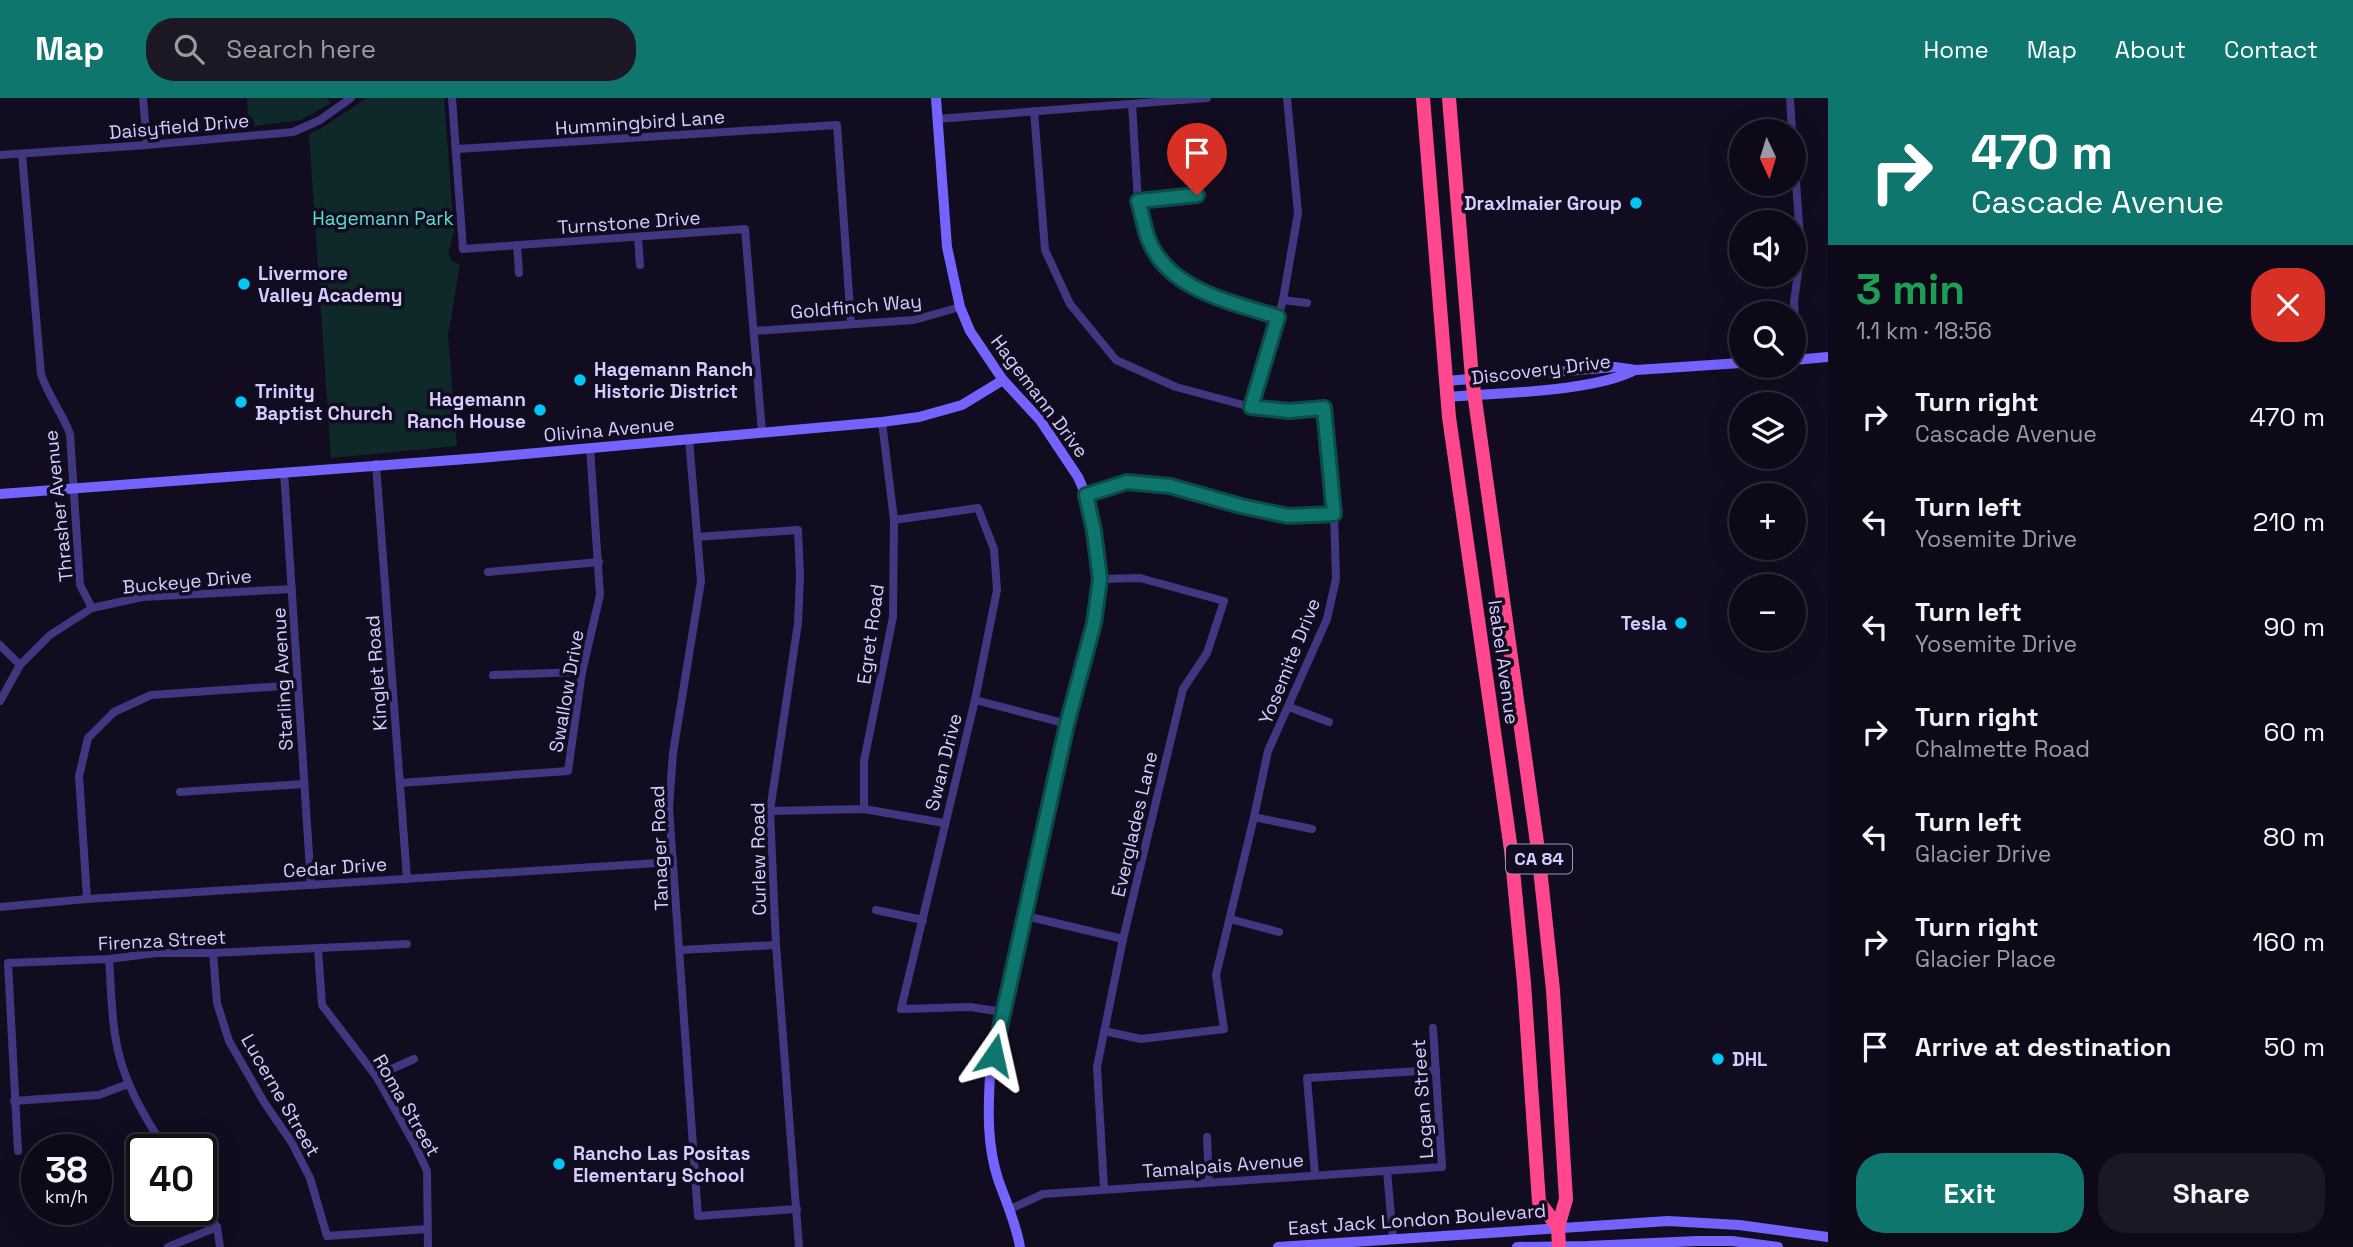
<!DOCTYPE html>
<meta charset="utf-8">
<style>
:root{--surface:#0e0918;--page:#1c1725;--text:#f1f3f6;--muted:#9b9aa2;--line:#2e2a37;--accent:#0f766e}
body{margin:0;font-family:"Space Grotesk",sans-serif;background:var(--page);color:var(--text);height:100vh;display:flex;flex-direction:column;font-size:26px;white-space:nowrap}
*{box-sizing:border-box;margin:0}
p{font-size:23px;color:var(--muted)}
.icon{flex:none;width:38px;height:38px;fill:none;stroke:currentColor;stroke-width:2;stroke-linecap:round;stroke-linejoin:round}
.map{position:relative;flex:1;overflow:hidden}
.side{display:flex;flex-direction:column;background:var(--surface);width:525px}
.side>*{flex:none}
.hud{background:#0f766e;color:#fff;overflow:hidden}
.needle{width:46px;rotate:176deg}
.fabs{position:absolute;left:1729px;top:21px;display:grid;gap:14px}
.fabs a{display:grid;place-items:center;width:77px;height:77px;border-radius:50%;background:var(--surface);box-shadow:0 7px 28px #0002,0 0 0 2px var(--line);font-size:35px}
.speed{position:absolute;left:21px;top:1036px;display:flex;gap:14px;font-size:35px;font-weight:700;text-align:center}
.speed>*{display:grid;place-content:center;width:91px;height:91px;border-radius:50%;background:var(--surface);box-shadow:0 7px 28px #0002,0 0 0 2px var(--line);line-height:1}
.speed small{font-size:18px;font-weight:400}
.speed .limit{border:4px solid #111;border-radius:10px;background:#fff;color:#111}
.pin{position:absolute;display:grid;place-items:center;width:60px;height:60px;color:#fff;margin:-72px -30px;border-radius:50% 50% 50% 0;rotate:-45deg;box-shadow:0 0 7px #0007}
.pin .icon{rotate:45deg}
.me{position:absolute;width:77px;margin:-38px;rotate:11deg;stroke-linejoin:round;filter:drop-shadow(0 0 5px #0008)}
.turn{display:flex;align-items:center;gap:24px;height:147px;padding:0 28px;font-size:32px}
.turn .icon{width:91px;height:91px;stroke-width:2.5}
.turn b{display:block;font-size:49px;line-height:60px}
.round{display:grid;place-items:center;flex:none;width:74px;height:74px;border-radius:28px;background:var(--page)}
.summary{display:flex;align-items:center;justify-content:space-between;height:119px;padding:0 28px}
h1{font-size:42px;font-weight:600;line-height:52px;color:#1e9e55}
.button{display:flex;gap:14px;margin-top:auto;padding:14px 28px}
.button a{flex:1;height:80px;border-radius:28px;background:var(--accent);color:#fff;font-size:28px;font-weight:600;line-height:80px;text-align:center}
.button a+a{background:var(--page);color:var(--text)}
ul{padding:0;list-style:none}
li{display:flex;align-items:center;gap:21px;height:105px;padding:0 28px}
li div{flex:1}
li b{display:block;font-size:26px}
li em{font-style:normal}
header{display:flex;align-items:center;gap:42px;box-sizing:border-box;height:98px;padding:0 35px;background:var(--accent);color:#fff}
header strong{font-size:33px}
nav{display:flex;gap:38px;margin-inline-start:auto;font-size:24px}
.search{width:490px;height:63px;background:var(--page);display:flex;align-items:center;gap:18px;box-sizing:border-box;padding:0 24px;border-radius:28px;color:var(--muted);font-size:26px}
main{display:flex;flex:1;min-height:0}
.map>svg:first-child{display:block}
</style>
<header>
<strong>Map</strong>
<div class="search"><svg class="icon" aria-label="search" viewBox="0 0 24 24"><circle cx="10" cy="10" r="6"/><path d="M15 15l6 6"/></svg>Search here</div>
<nav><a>Home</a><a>Map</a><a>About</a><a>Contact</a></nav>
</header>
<main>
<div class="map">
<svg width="1828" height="1149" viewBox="0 0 1828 1149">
<rect width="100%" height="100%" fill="#120c20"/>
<g fill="#0f292a">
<path d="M247,0h79l5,5 -30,17 -47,6 -1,-8 -5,-3z"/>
<path d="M367,0h77l10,133 -6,22 4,8 8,4 -12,70 9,111 -126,12 -22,-324 13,-6z"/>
</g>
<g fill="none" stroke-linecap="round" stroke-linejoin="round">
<g stroke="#403780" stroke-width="8">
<path d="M143,0l4,47"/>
<path d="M452,0l11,151 282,-20 17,203"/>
<path d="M1790,0l2,33"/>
<path d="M1132,6l6,97 11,39 22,34 42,22 65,21"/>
<path d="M1034,13l11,139 25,54 46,56 60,27 75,20 38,4 35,-3 10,106 2,65 -9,40 -59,132 -14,66 -38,158 8,54 -83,10 -37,-8"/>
<path d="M937,21l270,-21"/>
<path d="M457,51l380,-24 14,198"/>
<path d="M22,56l19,220c7,22 21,38 29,60l10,151 12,23"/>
<path d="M0,57l147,-10 146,-13 27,-12 31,-22"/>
<path d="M1794,57l7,95 -7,52 3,58"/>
<path d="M1138,103l59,-6"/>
<path d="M638,140l2,27"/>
<path d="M517,147l2,28"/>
<path d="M1283,202l24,3"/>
<path d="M754,233l160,-11 46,-13"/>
<path d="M1251,309l32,-107 15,-87 -11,-115"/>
<path d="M689,341l12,142 -28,172 -4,55 29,408 99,-7"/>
<path d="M376,366l31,415"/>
<path d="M284,374l27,413"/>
<path d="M1086,397l41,-13 43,4 71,20 47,10 46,-2"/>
<path d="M894,422l84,-12 16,41 3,41 -22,110 -74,309 69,-2 33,5"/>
<path d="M697,439l101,-7 2,46 -2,47 -28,188 6,134 23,302"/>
<path d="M488,474l111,-10"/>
<path d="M1100,481l40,-1 84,23 -17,52 -24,36 -60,250 -26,128 7,122"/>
<path d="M0,547l20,20"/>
<path d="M493,577l89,-3"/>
<path d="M975,602l92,24"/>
<path d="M0,603l20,-36 30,-30 42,-27 50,-11 150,-8"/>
<path d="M1289,609l40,15"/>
<path d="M400,685l168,-12 14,-99 18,-77 -10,-147"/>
<path d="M180,694l124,-8"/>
<path d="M864,711v-48l29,-144 1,-97 -12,-98"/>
<path d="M770,713l94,-2 80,14"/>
<path d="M1254,719l58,12"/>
<path d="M87,801l-8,-123 9,-38 26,-26 37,-17 146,-10"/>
<path d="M0,809l87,-8 586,-37"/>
<path d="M876,812l47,10"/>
<path d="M1026,818l97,23"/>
<path d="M1230,821l49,13"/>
<path d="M318,851l4,56 54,71 39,69 12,26 1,76"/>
<path d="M680,852l96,-5"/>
<path d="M213,855l4,50 12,38 35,61 28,41 18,35 17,58 100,-7"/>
<path d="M109,861c2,25 2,51 6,76 6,43 28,80 51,115"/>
<path d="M376,978l38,-17"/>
<path d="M14,1003l85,-6 29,-11"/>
<path d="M1207,1039l2,45"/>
<path d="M18,1053l-10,-188 101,-4 47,-6h57l194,-9"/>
<path d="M1387,1073l6,67"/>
<path d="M1315,1077l-8,-97 129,-8"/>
<path d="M201,1106l16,23 3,20"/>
<path d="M1010,1111l33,-15 399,-27 -9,-139"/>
<path d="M168,1149l49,-20"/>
</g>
<g stroke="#7563ff" stroke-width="10">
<path d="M936,0l11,149 13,60 10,24 33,49 37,40 38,57 8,18 8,36 6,48 -6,44 -27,101 -77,352c-2,35 -3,69 8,103 8,23 18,44 22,68"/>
<path d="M1794,262l34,-3"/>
<path d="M1446,283l169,-14 21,3 105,-7"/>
<path d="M1448,299c49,-4 145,-5 187,-27"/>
<path d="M0,396l480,-36 402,-36 37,-5 43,-12 41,-25"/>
<path d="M1278,1149l390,-26 71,4 89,12"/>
<path d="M1517,1149l70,-1 110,-5h35l46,6"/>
</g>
<g stroke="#ff478e" stroke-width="14">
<path d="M1423,0l26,319 62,433 13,133 15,219 19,25"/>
<path d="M1449,0l23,280 66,472 15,140 13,209 -8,28 1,20"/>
</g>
</g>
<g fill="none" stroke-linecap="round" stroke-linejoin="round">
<g stroke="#0a4d48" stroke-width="18">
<path id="route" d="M994,957l73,-331 27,-101 6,-44 -6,-48 -8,-36 41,-13 43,4 71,20 47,10 46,-2 -10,-106 -35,3 -38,-4 27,-90c-47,-15 -111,-27 -130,-79 -4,-11 -6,-25 -10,-37l59,-6"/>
</g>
<use href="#route" stroke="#0f766e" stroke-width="12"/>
</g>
<g fill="#00c7f7" stroke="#120c20" stroke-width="2.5">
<circle cx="1636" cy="105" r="7"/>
<circle cx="244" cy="186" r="7"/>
<circle cx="580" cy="282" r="7"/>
<circle cx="241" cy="304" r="7"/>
<circle cx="540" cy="312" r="7"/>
<circle cx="1681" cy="525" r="7"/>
<circle cx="1718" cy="961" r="7"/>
<circle cx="559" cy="1066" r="7"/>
</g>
<g text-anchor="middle" stroke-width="7" stroke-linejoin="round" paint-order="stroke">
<rect fill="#120c20" stroke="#9c92bc" stroke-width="2" x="1506" y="746.5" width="66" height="29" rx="5"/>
<g font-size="18" font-weight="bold" fill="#d7ccff">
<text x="1539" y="767">CA 84</text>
</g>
<g font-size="19" fill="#d7ccff" stroke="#120c20">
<text transform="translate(640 24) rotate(-4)" y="7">Hummingbird Lane</text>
<text transform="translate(179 28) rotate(-5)" y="7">Daisyfield Drive</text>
<text transform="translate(629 124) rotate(-4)" y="7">Turnstone Drive</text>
<text transform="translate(856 208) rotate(-5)" y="7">Goldfinch Way</text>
<text transform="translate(1541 271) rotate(-7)" y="7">Discovery Drive</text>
<text transform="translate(1040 298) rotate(53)" y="7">Hagemann Drive</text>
<text transform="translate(609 331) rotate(-5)" y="7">Olivina Avenue</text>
<text transform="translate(58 408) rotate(-96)" y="7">Thrasher Avenue</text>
<text transform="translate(187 483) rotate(-5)" y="7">Buckeye Drive</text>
<text transform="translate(870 536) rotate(-82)" y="7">Egret Road</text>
<text transform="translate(1289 563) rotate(-68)" y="7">Yosemite Drive</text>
<text transform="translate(1504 564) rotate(82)" y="7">Isabel Avenue</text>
<text transform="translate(376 575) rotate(-94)" y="7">Kinglet Road</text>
<text transform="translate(282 581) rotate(-93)" y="7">Starling Avenue</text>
<text transform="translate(566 593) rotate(-80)" y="7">Swallow Drive</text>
<text transform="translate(943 664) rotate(-76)" y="7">Swan Drive</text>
<text transform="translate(1134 726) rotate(-77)" y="7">Everglades Lane</text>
<text transform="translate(659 750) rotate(-92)" y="7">Tanager Road</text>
<text transform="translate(758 761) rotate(-91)" y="7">Curlew Road</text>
<text transform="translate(335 769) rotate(-4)" y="7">Cedar Drive</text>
<text transform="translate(162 842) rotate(-3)" y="7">Firenza Street</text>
<text transform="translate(281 997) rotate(60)" y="7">Lucerne Street</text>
<text transform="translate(1422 1001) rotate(-94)" y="7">Logan Street</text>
<text transform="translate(407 1007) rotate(60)" y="7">Roma Street</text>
<text transform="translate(1223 1067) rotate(-4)" y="7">Tamalpais Avenue</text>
<text transform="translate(1417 1121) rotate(-4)" y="7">East Jack London Boulevard</text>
</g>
<g font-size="19" font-weight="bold" fill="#d7ccff" stroke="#120c20" text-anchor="start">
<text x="1622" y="112" text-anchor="end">Draxlmaier Group</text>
<text x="258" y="182">Livermore<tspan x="258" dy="22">Valley Academy</tspan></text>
<text x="594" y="278">Hagemann Ranch<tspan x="594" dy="22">Historic District</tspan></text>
<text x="255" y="300">Trinity<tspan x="255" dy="22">Baptist Church</tspan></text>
<text x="526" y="308" text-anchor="end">Hagemann<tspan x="526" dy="22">Ranch House</tspan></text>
<text x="1667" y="532" text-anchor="end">Tesla</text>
<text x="1732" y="968">DHL</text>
<text x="573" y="1062">Rancho Las Positas<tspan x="573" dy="22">Elementary School</tspan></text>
</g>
<g font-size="19" fill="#57e0cb" stroke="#120c20">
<text x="383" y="127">Hagemann Park</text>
</g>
</g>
</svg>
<div class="fabs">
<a><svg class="needle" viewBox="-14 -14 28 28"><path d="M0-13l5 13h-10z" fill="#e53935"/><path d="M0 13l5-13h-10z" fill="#9b9aa2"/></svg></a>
<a><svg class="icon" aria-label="sound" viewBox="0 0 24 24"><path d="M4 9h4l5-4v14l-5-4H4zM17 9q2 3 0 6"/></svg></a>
<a><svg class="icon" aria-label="search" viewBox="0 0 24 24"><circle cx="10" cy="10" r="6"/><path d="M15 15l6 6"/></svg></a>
<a><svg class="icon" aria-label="layers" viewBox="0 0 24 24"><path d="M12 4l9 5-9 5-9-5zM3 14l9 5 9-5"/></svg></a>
<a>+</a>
<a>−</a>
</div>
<div class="speed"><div>38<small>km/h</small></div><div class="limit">40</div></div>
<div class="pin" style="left:1197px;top:97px;background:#d93025"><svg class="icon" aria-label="arrive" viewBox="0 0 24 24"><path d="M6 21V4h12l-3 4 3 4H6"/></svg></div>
<svg class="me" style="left:994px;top:957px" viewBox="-20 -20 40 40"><path d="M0-17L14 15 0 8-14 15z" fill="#0f766e" stroke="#fff" stroke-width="4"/></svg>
</div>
<section class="side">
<div class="hud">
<div class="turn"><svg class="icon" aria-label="right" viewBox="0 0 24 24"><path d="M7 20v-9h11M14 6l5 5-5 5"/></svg><div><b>470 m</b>Cascade Avenue</div></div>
</div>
<div class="summary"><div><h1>3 min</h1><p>1.1 km · 18:56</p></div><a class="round" style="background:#d93025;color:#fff"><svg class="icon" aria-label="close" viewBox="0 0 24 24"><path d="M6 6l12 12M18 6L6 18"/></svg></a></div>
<ul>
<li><svg class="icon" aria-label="right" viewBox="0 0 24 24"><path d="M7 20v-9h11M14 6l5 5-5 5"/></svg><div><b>Turn right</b><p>Cascade Avenue</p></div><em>470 m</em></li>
<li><svg class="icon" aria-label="left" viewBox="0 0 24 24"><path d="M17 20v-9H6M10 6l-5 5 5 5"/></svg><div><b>Turn left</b><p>Yosemite Drive</p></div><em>210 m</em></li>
<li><svg class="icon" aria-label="left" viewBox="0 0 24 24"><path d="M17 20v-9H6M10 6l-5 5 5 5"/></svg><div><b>Turn left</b><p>Yosemite Drive</p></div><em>90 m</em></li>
<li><svg class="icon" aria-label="right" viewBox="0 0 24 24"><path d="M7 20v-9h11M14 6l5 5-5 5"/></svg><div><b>Turn right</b><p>Chalmette Road</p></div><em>60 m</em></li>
<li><svg class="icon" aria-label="left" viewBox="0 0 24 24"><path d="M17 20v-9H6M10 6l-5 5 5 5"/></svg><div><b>Turn left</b><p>Glacier Drive</p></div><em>80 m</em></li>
<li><svg class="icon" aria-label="right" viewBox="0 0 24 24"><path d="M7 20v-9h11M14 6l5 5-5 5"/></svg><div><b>Turn right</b><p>Glacier Place</p></div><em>160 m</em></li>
<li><svg class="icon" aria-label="arrive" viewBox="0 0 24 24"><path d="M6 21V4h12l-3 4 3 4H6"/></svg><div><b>Arrive at destination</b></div><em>50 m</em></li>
</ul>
<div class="button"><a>Exit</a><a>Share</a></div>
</section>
</main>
